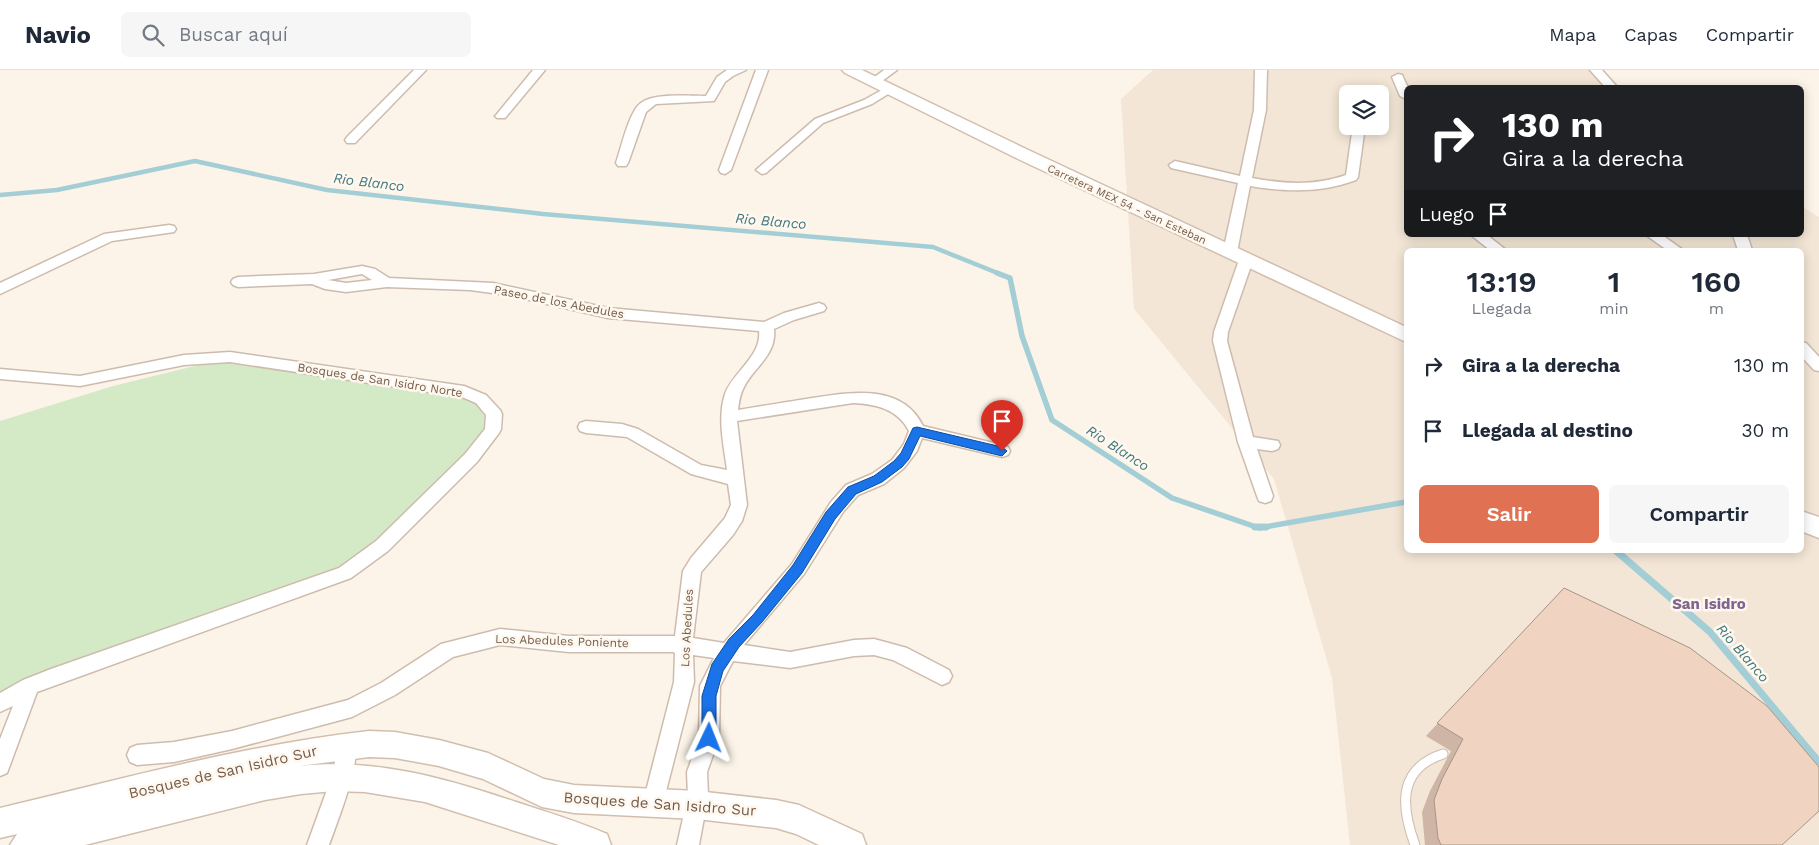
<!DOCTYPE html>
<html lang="es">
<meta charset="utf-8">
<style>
:root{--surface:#fff;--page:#f6f6f7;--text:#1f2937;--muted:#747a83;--line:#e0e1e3;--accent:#e07152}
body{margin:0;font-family:"Work Sans",sans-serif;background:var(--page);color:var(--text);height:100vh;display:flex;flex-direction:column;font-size:19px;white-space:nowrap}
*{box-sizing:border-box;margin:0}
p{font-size:16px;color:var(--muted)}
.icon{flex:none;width:28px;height:28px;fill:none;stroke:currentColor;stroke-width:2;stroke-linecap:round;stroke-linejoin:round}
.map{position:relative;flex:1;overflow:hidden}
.details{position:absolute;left:1404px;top:178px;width:400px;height:305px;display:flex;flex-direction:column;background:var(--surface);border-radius:8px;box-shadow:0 2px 12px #0003}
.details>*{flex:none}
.banner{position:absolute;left:1404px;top:15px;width:400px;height:152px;border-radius:8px;box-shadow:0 2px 12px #0003;background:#202124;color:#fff;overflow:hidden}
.tools{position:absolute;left:1339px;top:15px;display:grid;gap:10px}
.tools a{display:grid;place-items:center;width:50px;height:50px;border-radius:8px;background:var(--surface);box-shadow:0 2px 12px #0003;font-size:25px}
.pin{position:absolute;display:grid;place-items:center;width:42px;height:42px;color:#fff;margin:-51px -21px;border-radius:50% 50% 50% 0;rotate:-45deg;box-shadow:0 0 5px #0007}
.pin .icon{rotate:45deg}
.me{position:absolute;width:55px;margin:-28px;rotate:2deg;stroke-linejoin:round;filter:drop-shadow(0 0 4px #0008)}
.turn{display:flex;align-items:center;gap:18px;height:105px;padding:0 15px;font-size:22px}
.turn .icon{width:65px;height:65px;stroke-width:2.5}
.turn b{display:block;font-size:35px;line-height:42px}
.then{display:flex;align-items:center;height:48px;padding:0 15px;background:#0003;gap:10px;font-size:19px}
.eta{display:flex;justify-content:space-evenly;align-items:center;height:85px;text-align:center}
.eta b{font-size:30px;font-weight:600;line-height:35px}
.primary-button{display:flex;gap:10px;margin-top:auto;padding:10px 15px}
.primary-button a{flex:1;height:58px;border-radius:8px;background:var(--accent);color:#fff;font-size:20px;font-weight:600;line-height:58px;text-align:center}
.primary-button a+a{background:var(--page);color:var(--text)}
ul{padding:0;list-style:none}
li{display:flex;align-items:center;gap:15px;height:65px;padding:0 15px}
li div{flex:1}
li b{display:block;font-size:19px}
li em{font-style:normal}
header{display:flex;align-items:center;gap:30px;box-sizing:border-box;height:70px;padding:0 25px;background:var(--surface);border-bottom:1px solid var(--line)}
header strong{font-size:24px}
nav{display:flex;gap:28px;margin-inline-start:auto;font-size:18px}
.search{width:350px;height:45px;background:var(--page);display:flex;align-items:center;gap:12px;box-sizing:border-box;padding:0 18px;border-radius:8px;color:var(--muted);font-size:19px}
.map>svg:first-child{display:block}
</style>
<header>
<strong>Navio</strong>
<div class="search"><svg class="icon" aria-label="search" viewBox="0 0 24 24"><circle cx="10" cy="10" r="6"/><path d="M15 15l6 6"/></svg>Buscar aquí</div>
<nav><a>Mapa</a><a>Capas</a><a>Compartir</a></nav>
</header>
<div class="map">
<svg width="1819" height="775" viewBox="0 0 1819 775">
<rect width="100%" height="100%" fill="#fcf4e8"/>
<path fill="#f3e6d6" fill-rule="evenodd" d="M1153,0h438l27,17 -212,1v147h395v-29l18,11v628h-469l-18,-167 -58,-199 -140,-170 -13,-210zM1348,24h32v32h-32zM1406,180h395v300h-395z"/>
<path fill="#d4e9c6" d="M215,291l259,37 14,25 -1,21 -130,129 -357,127v-279l113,-35z"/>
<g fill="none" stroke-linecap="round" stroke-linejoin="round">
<path stroke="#a3ced6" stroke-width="4.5" d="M0,125l57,-5 138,-29 132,29 216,24 390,33 67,27"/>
<path stroke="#a3ced6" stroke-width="5.5" d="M997,203l13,5 12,58 30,84 120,78 87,30 147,-26"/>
<g stroke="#a3ced6" stroke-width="7">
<path d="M1255,457h11"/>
<path d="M1615,480l95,82 109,130"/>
</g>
<g stroke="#cdbcae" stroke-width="11">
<path id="lane" d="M1415,775c-14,-38 -18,-76 28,-91"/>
</g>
<g stroke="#cdbcae" stroke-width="3">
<g id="street">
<path d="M414,0h12l-71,73h-8l-2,-3 2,-3z"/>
<path d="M533,0h12l-40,48h-8l-2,-2 2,-2z"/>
<path d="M727,0h19l-13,6 -8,6 -11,19 -58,3 -10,8 -18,51 -2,3h-8l-2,-3c5,-14 13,-52 25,-60 12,-10 49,-7 65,-7l11,-19z"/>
<path d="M756,0h12l-37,100 -6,4 -4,-1 -2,-3z"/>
<path d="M884,0h13l-19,14h-8l-2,-2z"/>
<path d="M1255,0h12l-1,40 -14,68c32,6 63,8 94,-3l7,-49h12l-7,51 -2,3c-35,13 -69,12 -106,6l-13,66 -7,4 -7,-4 15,-69 -67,-15 -2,-3 6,-4 65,15 14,-66z"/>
<path d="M1590,0h12l16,18h-12z"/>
<path d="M1398,4l4,1 6,13h-2v11l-6,-3 -8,-19z"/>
<path d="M889,16l6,3 -2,2 -21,13 -49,19 -57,50 -4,1 -6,-4 59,-51 49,-19z"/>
<path d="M169,155l5,1 2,3 -2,3 -62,9 -112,53v-11l104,-49z"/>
<path d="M1471,165h16l19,15h-16z"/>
<path d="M1646,165h16l21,15h-16z"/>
<path d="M1733,165h14l5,15h-14z"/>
<path d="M1246,186l5,1 2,3 -25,72 -1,9 26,96 25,4 2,4 -2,4 -6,2 -15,-2 16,47 -2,5 -6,2 -6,-2 -2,-5 -19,-54 -25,-101 1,-9 25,-72 2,-3z"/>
<path d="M362,196l13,3 14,9 104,5 115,25 156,14 20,-9 35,-10 5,2 2,3 -2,3 -30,9 -20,9c3,26 -20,38 -30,58 -4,7 -5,15 -6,23 22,-4 45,-7 68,-11 40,-6 95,-18 117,27l79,19 6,2 2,4 -2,4 -6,2 -80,-19 -5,13 -13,17 -20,16 -26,11 -15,17 -39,62 -60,71 46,7 64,-12 20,-1 33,9 42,22 3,6 -3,6 -7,3 -49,-25 -19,-5 -20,1 -64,12 -57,-7 -13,25 -1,52 -12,34 1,24 -9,49h-22l11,-49 -1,-24 12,-34 1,-52 14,-28 -21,-3 1,27 -31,121 -3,7 -7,3 -7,-3 -3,-7 31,-121 1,-29 -2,-1h-104l-69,-7 -47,12 -58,38 -43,22 -120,32 -58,13 -37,3 -7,-3 -3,-7 3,-7 7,-3 37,-3 58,-11 116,-31 33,-17 60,-39 59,-15 69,7h106l8,-65 8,-13 34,-40 6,-13 -3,-21 -37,-10 -64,-37 -41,-4 -6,-2 -2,-4 2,-4 6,-2 36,3 16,5 63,36 26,5c-3,-24 -10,-52 -2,-76 8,-22 37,-38 34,-63l-151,-13 -101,-23 -37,-5 -83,-3 -41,5 -21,-3 -13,-5 -74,3 -5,-2 -2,-3 2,-3 5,-2 76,-3zM362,204l10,6 -26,3 -18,-3zM853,333c23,1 45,6 56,28l-5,13 -12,16 -20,14 -26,11 -15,17 -39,62 -68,79 -31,-5 8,-66 32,-37 9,-14 5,-16 -10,-84z"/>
<path d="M1801,272l5,1 13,14v14l-5,-1 -13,-14z"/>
<path d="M230,282l234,34 22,9 14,15 2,4 -1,15 -2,4 -22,29 -89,89 -37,27 -314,114 -30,81 -7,3v-37l13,-33 -13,6v-19l23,-13 28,-11 288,-101 37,-27 89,-87 20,-25 1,-14 -10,-12 -14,-6 -232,-35 -46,3 -104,21 -80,-7v-10l80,7 104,-21z"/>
<path d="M347,665l7,3c9,21 -17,84 -25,107h-22l25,-69 8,-38z"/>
</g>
</g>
<g stroke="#d2beae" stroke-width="3">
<g id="secondary">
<path d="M842,0h20l162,78 382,179v15l-394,-186 -167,-83z"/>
<path d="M1801,441l18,6v21l-18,-7z"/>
<path d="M369,661l26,1 44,8 49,13 56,26 30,6 123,6 79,9 23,5 63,29 4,11h-47l-23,-11 -20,-6 -79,-9 -123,-6 -32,-6 -59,-28 -44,-13 -44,-8 -26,-1 -70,9c76,-8 146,12 217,36 31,10 61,19 91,32l4,11h-52l-134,-43 -60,-10 -31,-1 -33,3 -36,6 -180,45h-75l7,-11 -17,4v-30c122,-29 244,-63 369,-77z"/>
</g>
</g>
<use href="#lane" stroke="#fff" stroke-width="9"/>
<use href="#street" fill="#fff" fill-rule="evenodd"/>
<use href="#secondary" fill="#fff" fill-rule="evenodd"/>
</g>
<path fill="#ceb5a5" d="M1564,518l218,257h-357l-3,-33 8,-21 21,-40 -25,-15z"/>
<path fill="#f0d3c0" stroke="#a89486" d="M1564,518l126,60 77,58 52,61v44l-37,34h-341l-3,-7 -4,-38 8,-21 21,-40 -26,-16z"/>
<path fill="#1a73e8" stroke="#114b97" d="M917,357l85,20 5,4 -5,5 -82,-20 -11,23 -7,8 -20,15 -26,12 -21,25 -33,54 -40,49 -23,25 -16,24 -7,25v42l-2,4 -5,2 -5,-2 -2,-4v-42l10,-32 17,-25 24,-24 40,-50 33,-53 22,-25 26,-11 20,-15 7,-8 12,-25z"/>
<g text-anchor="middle" stroke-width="5" stroke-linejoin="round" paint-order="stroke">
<g font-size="11" fill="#755b4c" stroke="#fef8ee">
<text transform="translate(1127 134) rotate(25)" y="4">Carretera MEX 54 - San Esteban</text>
</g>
<g font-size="12" fill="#755b4c" stroke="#fef8ee">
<text transform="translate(559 232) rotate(11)" y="4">Paseo de los Abedules</text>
<text transform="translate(380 310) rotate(9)" y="4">Bosques de San Isidro Norte</text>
<text transform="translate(687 558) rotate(-87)" y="4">Los Abedules</text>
<text transform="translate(562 571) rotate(2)" y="4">Los Abedules Poniente</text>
</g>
<g font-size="14" font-style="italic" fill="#437780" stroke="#fef8ee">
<text transform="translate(369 112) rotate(7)" y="5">Rio Blanco</text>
<text transform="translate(771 151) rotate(5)" y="5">Rio Blanco</text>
<text transform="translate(1118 378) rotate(33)" y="5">Rio Blanco</text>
<text transform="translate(1743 583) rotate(49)" y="5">Rio Blanco</text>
</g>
<g font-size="15" font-weight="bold" fill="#826491" stroke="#fef8ee">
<text x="1709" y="539">San Isidro</text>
</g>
<g font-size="15" fill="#755b4c" stroke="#fef8ee">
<text transform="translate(223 702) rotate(-13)" y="5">Bosques de San Isidro Sur</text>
<text transform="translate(660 734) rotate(4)" y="5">Bosques de San Isidro Sur</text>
</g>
</g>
</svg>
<div class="tools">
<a><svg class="icon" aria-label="layers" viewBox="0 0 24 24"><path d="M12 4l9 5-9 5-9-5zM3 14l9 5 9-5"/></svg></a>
</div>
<div class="pin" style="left:1002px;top:381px;background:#d93025"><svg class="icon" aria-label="arrive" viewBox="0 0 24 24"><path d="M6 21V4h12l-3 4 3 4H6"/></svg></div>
<svg class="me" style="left:709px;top:668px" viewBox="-20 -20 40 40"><path d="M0-17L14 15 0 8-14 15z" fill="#1a73e8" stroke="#fff" stroke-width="4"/></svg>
<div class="banner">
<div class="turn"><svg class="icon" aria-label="right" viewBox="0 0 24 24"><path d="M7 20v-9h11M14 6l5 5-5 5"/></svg><div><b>130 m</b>Gira a la derecha</div></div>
<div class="then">Luego<svg class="icon" aria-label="arrive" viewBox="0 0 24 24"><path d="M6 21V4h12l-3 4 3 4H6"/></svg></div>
</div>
<section class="details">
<div class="eta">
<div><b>13:19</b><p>Llegada</p></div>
<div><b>1</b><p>min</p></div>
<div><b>160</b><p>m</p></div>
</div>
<ul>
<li><svg class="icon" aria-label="right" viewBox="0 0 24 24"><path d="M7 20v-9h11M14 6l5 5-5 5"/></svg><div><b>Gira a la derecha</b></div><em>130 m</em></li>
<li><svg class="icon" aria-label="arrive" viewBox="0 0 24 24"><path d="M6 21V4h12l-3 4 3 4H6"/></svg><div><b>Llegada al destino</b></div><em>30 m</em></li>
</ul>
<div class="primary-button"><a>Salir</a><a>Compartir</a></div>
</section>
</div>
